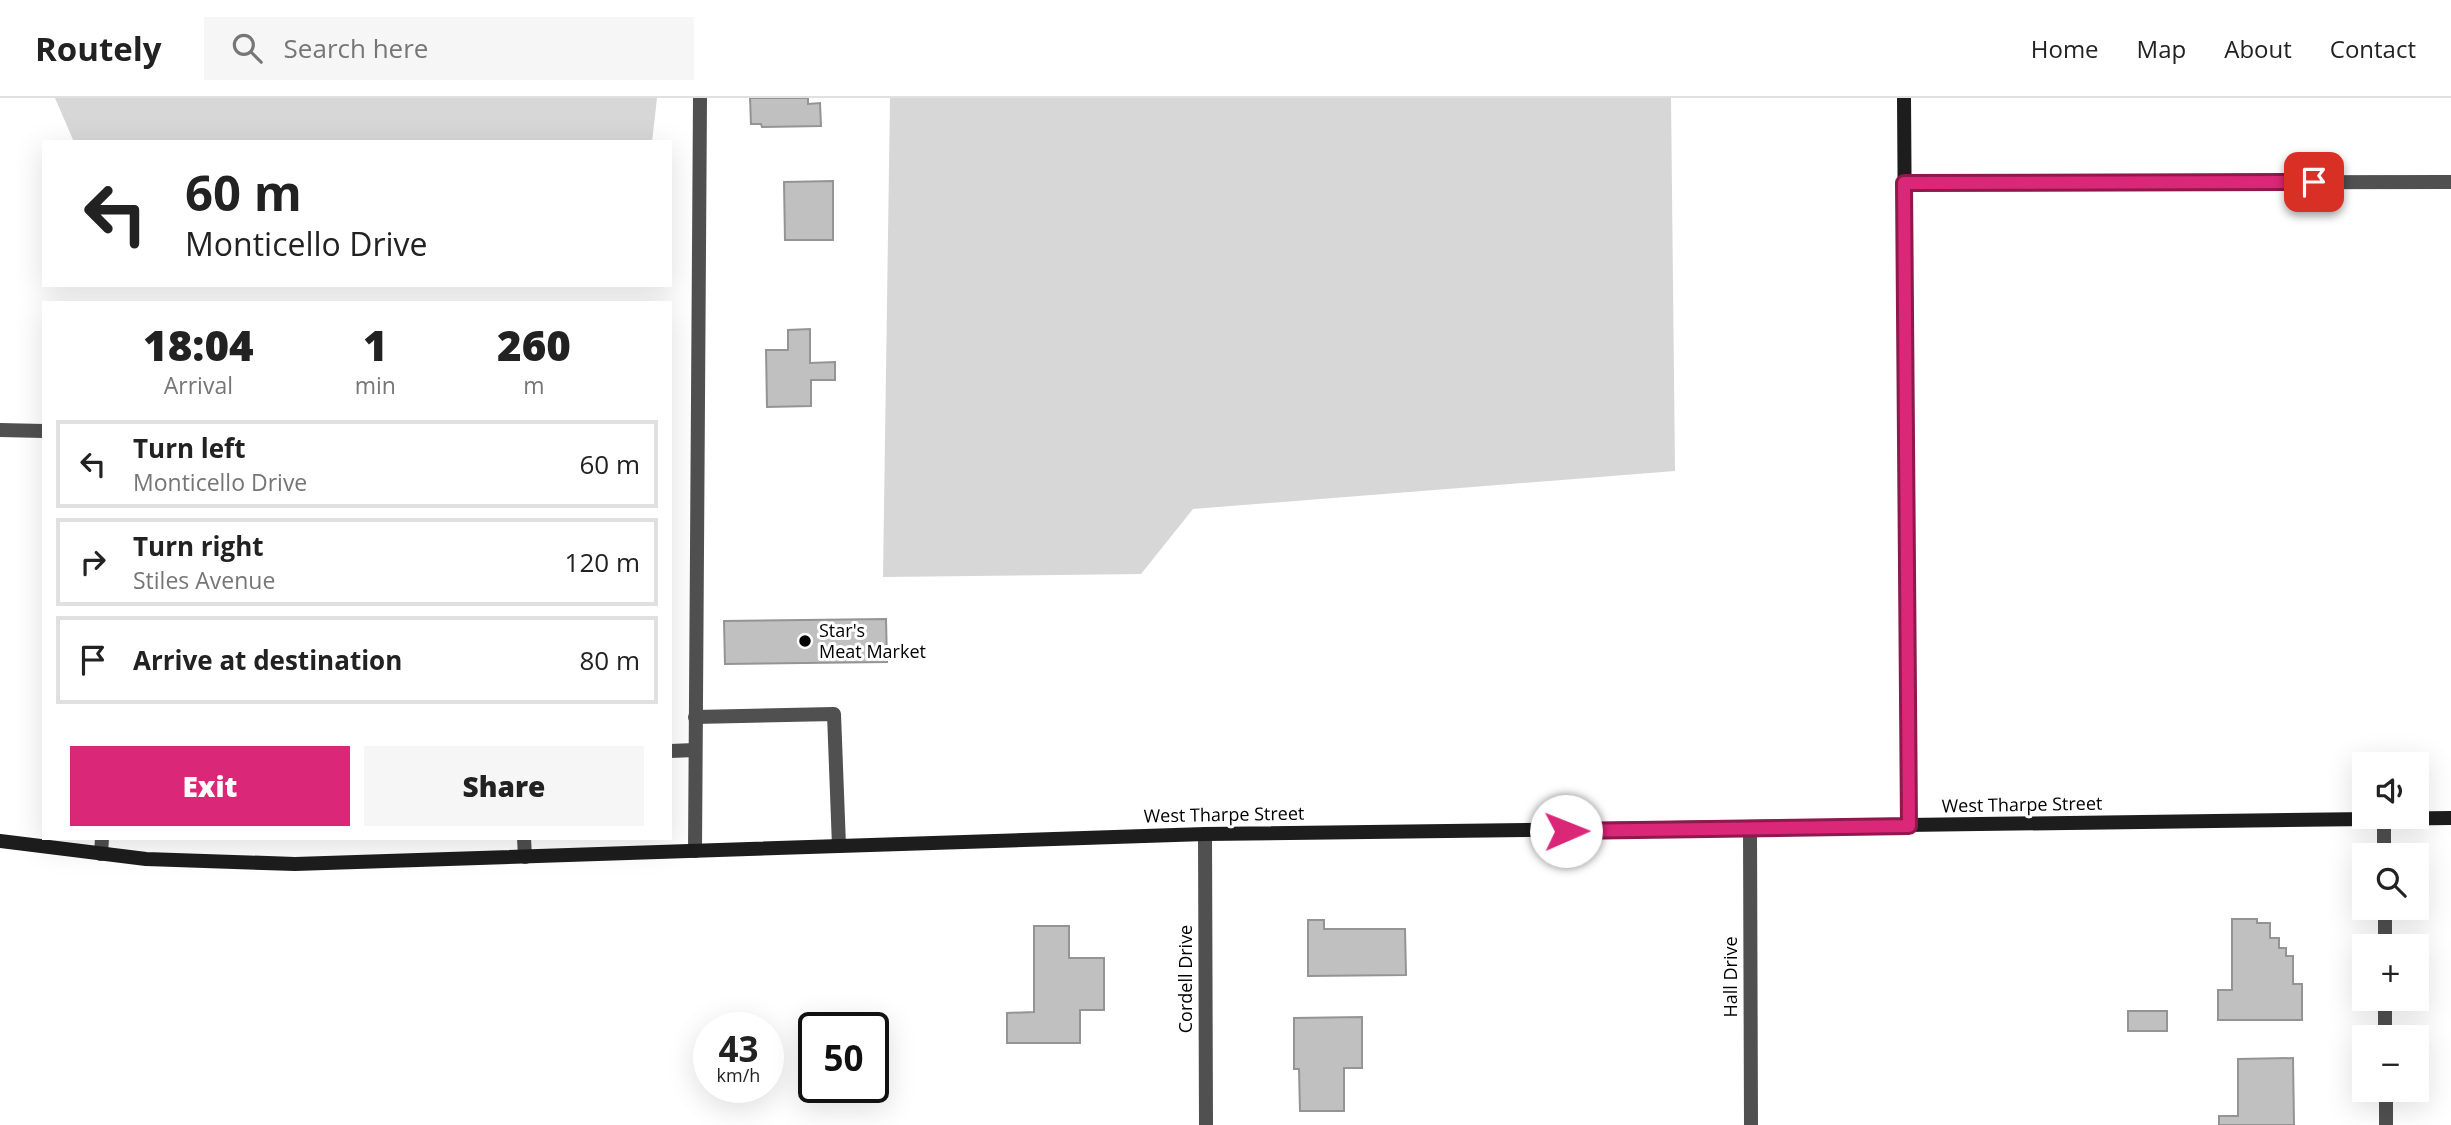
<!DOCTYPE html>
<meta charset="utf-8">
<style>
:root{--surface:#fff;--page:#f6f6f6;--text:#222;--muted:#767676;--line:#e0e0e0;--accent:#db2777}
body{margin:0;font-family:"Open Sans",sans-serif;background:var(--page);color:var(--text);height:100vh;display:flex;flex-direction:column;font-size:26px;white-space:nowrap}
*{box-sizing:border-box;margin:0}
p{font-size:23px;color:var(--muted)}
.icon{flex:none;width:38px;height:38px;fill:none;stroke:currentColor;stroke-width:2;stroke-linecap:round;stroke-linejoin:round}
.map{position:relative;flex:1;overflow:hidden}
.details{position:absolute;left:42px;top:203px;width:630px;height:539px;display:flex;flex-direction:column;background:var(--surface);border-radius:0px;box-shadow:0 7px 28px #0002}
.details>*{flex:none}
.banner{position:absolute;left:42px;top:42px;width:630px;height:147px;border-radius:0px;box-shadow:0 7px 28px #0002;background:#fff;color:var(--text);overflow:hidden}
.tools{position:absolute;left:2352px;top:654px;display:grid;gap:14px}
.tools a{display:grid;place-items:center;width:77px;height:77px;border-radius:0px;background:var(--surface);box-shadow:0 7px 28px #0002;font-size:35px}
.speed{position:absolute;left:693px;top:914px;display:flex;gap:14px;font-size:35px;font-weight:700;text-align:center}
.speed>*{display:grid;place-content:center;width:91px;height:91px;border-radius:50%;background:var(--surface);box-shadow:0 7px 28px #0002;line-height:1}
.speed small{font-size:18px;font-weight:400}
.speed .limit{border:4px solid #111;border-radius:10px;background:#fff;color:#111}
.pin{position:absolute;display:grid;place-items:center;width:60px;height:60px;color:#fff;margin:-30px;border-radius:14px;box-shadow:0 4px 10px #0006}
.me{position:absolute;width:77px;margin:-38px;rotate:89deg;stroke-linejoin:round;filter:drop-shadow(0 0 5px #0008)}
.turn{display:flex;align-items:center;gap:24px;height:147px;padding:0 28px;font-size:32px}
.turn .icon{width:91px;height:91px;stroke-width:2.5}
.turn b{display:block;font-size:49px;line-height:60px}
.eta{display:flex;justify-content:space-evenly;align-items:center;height:119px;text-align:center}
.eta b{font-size:42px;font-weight:800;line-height:49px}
.button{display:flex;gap:14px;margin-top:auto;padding:14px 28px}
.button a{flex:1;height:80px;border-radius:0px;background:var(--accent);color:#fff;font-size:28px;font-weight:800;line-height:80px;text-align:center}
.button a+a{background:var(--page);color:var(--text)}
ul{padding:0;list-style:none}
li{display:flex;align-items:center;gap:21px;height:88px;margin:0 14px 10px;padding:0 14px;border:4px solid var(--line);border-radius:0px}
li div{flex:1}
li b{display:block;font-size:26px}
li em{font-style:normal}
header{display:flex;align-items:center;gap:42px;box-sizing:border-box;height:98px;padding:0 35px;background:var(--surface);border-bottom:2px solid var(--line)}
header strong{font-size:33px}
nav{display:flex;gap:38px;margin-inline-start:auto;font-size:24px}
.search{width:490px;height:63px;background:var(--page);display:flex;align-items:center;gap:18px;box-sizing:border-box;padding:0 24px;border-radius:0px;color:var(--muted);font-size:26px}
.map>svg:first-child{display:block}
</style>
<header>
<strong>Routely</strong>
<div class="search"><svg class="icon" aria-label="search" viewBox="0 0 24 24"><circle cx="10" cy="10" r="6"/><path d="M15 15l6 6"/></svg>Search here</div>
<nav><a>Home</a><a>Map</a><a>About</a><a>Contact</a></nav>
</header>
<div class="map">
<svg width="2451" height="1027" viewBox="0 0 2451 1027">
<rect width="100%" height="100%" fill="#fff"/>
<g fill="#d7d7d7">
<path d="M55,0h602l-5,44h-578z"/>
<path d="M890,0h781l4,373 -482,38 -52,65 -258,3z"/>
</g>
<g fill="#c0c0c0" stroke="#949494" stroke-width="2">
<path d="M750,0h58v6l12,-1 1,23 -59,1 -1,-3h-10z"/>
<path d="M833,83v59h-48l-1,-58z"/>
<path d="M810,231v34l25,-1v18h-24v26l-44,1 -1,-57h22v-20z"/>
<path d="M886,521l1,43 -162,2 -1,-43z"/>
<path d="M2232,821h25v4h13v15h9v10h7v8h7v28h9v36h-84v-30h14z"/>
<path d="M1308,822h16v9h81l1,46 -98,1z"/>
<path d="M1034,828h35v32h35v52h-24v33h-73v-30l27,-1z"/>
<rect x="2128" y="913" width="39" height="20"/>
<path d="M1362,919v51h-18v43h-44l-1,-42h-5v-51z"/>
<path d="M2293,960l1,67h-75v-9h19v-57z"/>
</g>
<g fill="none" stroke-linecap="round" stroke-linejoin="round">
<g stroke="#505050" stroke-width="14">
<path d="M0,332l44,1"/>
<path d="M695,619l139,-3 5,132"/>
<path d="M670,653l25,-1"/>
<path d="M524,740l1,19"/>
<path d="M101,756l1,-16"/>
</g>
<g stroke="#505050" stroke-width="14">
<path d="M1904,85l547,-1"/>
<path d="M2384,722v36"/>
<path d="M1750,731l1,296"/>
<path d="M1205,736l1,291"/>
<path d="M695,753l5,-753"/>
<path d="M2385,810v39"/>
<path d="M2385,901v39"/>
<path d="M2386,992v35"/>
</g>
<g stroke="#1d1d1d" stroke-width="14">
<path d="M1904,0l5,728"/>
<path d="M0,743l146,18 149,5 910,-30 1246,-16"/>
</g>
</g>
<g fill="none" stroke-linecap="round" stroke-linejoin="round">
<g stroke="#8e194d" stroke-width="18">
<path id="route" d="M1566,733l343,-5 -5,-643 410,-1"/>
</g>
<use href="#route" stroke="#db2777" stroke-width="12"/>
</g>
<circle fill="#000" stroke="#fff" stroke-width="2.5" cx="805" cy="543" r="7"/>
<g text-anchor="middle" stroke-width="6" stroke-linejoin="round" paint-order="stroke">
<g font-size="18" fill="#000" stroke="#fff" text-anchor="start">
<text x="819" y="539">Star's<tspan x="819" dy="21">Meat Market</tspan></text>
</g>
<g font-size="18" fill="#000" stroke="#fff">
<text transform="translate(2022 707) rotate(-1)" y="6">West Tharpe Street</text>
<text transform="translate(1224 717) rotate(-1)" y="6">West Tharpe Street</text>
<text transform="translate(1731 879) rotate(-90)" y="6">Hall Drive</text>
<text transform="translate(1186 881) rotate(-90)" y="6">Cordell Drive</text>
</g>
</g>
</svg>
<div class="tools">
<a><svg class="icon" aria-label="sound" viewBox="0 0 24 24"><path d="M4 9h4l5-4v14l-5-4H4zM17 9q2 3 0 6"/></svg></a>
<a><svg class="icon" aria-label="search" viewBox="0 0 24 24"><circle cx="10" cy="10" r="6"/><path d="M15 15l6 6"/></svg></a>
<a>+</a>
<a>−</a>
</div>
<div class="speed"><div>43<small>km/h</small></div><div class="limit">50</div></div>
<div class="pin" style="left:2314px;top:84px;background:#d93025"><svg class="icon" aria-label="arrive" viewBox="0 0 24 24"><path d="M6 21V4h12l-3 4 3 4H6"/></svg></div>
<svg class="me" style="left:1566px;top:733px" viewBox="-20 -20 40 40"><circle r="19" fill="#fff"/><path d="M0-13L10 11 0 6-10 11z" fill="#db2777"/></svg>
<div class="banner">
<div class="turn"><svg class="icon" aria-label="left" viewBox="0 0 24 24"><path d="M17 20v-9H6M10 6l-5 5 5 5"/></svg><div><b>60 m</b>Monticello Drive</div></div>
</div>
<section class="details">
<div class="eta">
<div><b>18:04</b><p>Arrival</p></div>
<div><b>1</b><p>min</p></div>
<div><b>260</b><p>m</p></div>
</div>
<ul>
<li><svg class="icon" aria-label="left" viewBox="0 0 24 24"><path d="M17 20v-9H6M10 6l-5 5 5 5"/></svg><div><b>Turn left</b><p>Monticello Drive</p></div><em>60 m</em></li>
<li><svg class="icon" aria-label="right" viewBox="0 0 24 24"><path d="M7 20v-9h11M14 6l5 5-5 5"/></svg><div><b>Turn right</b><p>Stiles Avenue</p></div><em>120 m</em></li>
<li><svg class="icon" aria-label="arrive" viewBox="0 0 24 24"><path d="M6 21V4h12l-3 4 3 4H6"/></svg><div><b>Arrive at destination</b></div><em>80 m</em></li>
</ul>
<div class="button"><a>Exit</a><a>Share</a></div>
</section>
</div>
